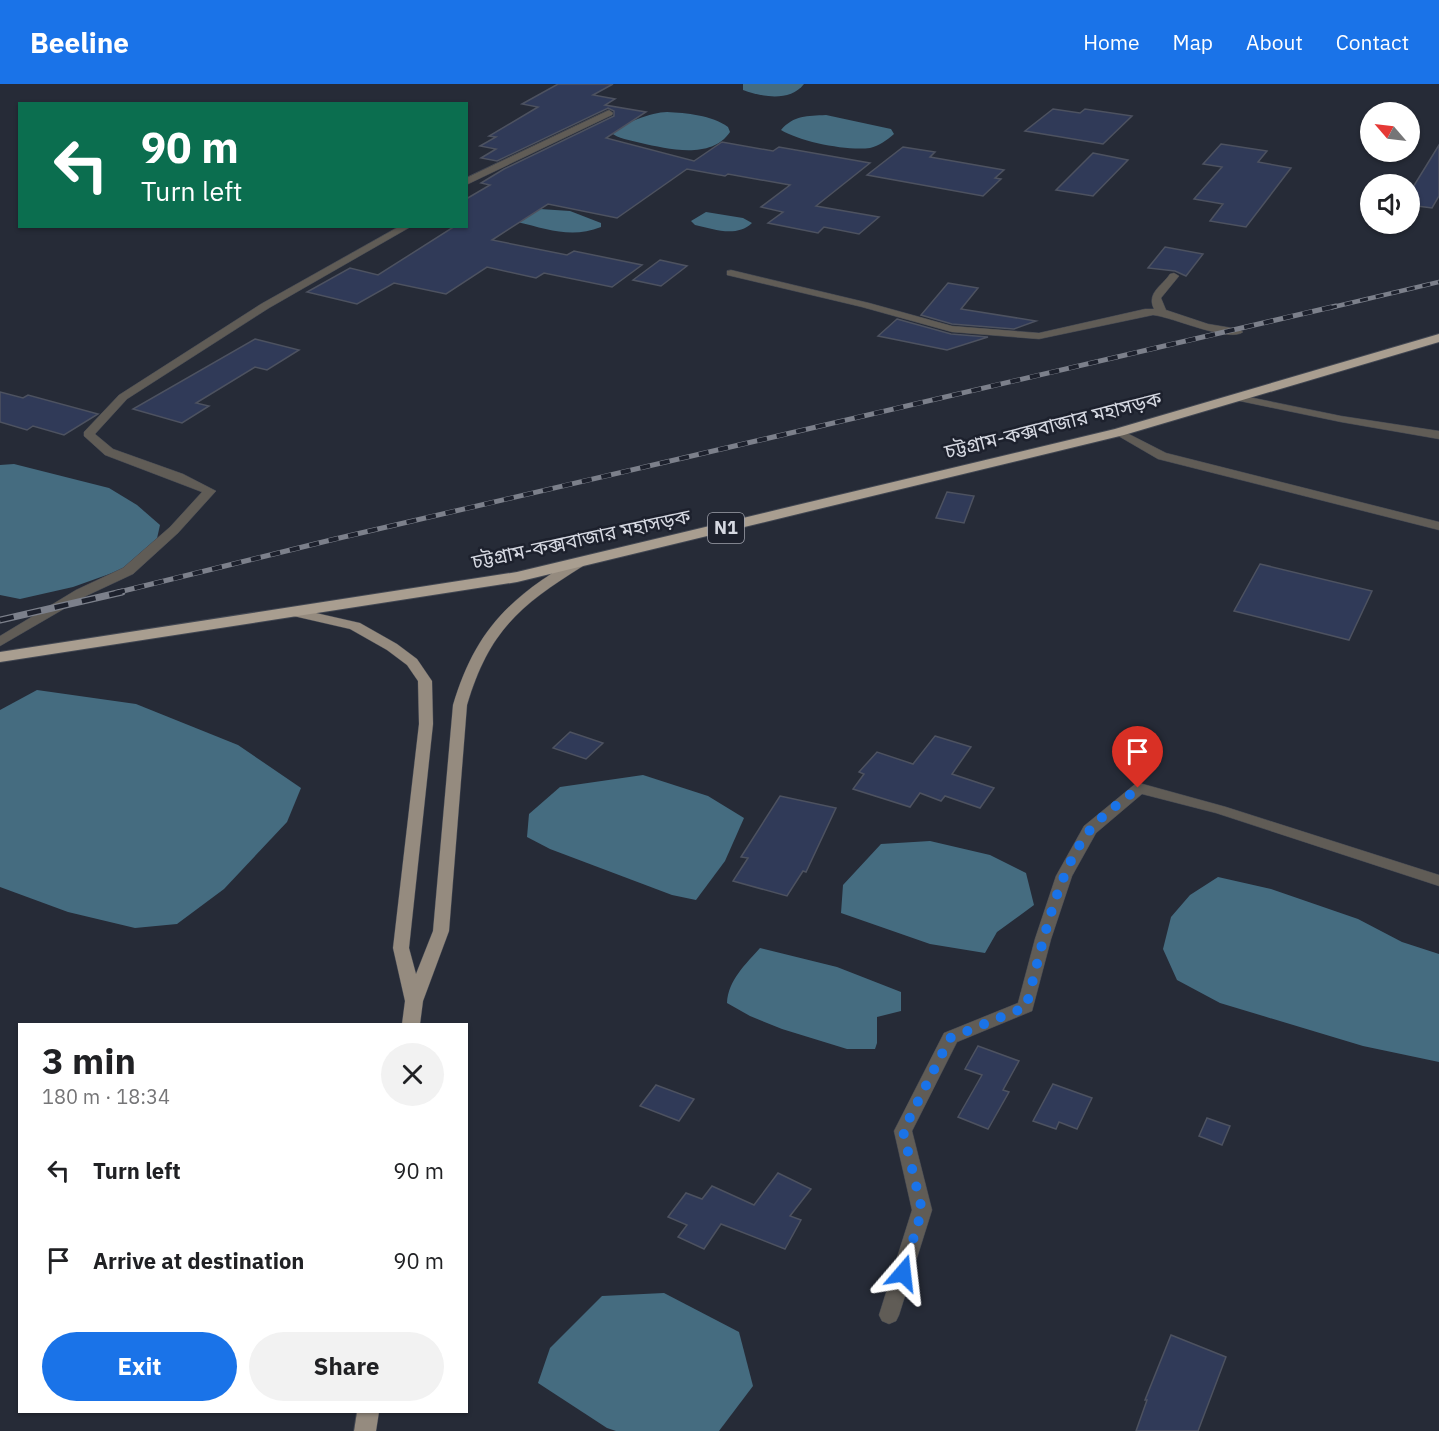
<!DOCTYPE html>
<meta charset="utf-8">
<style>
:root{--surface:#fff;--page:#f2f2f2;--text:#202124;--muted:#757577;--accent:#1a73e8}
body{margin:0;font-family:"IBM Plex Sans","Noto Sans Bengali",sans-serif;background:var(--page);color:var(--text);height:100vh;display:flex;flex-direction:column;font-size:22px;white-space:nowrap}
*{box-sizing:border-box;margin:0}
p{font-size:20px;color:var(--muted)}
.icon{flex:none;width:33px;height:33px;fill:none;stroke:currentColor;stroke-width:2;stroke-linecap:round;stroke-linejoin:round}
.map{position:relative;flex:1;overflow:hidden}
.side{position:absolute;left:18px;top:939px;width:450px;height:390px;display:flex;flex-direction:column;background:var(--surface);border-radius:0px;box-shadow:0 2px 4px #0004}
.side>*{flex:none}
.banner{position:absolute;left:18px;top:18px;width:450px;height:126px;border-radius:0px;box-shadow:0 2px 4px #0004;background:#0b6e4f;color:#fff;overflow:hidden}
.needle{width:39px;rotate:298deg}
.fabs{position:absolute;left:1360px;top:18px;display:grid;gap:12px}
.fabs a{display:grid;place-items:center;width:60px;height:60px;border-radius:50%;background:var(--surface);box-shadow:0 2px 4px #0004;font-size:30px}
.pin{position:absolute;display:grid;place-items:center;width:51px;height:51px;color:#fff;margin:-62px -26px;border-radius:50% 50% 50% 0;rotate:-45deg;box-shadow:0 0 6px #0007}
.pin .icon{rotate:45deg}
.me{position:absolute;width:66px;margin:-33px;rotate:17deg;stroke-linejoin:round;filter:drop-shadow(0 0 4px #0008)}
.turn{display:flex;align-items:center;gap:21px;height:126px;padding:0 24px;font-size:27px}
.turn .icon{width:78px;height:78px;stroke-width:2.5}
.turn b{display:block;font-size:42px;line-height:51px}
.round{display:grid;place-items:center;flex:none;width:63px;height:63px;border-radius:32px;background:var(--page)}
.summary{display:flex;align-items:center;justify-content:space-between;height:102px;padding:0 24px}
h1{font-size:36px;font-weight:800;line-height:45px}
.cta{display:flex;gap:12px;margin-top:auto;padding:12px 24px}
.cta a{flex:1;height:69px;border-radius:36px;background:var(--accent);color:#fff;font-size:24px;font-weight:800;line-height:69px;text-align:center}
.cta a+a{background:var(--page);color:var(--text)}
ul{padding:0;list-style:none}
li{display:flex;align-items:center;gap:18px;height:90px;padding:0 24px}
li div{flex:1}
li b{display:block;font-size:22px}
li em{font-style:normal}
header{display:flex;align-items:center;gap:36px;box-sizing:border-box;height:84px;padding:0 30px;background:var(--accent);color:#fff}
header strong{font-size:28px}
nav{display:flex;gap:33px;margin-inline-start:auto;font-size:21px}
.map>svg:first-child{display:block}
</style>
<header>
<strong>Beeline</strong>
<nav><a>Home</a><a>Map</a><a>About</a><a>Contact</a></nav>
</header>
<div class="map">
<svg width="1439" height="1347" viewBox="0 0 1439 1347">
<rect width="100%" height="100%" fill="#262b37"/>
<g fill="#456c80">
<path d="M743,0h61c-14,18 -42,13 -61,6z"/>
<path d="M667,28c19,1 45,3 61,15l2,5c-19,28 -62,17 -89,11 -11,-3 -23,-4 -31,-11 14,-8 41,-20 57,-20z"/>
<path d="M826,31l65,14 3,5c-7,6 -15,12 -24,14 -23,3 -69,-6 -89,-18 13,-15 26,-14 45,-15z"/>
<path d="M525,124l45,3 31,12v4c-30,12 -53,2 -84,-5z"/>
<path d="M706,128l37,6 9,5c-16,15 -38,6 -57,2l-4,-4z"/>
<path d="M14,380l95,24 28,17 23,20 -4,18 -27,24 -56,20 -53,12 -20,-4v-130z"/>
<path d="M37,606l99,14 102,41 63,43 -14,34 -63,67 -47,35 -42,4 -67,-16 -68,-25v-177z"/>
<path d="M643,691l65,21 36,22 -19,43 -29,39 -24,-5 -122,-46 -23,-12 2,-23 31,-27z"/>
<path d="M930,757l60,14 36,18 8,32 -37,27 -12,21 -55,-9 -89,-31 2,-28 38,-41z"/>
<path d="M1218,793l53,12 87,30 44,23 37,12v108l-76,-16 -143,-43 -43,-23 -14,-31 8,-32 19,-22z"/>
<path d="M760,864l77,19 64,25v19l-24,6v26l-2,6h-28l-65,-20 -32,-13 -23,-13c1,-23 19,-39 33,-55z"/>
<path d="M664,1209l75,39 14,54 -34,45h-103l-9,-3 -69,-45 12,-35 52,-52z"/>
</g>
<g fill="#303a58" stroke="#4d5260" stroke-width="1.5">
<path d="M558,0h55l-20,11 22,4 -10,6 41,7 -40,26 88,23 28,-19 51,9 6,-4 91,16 -54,43 63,11 -20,17 -35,-7 -6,6 -50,-10 15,-11 -22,-5 29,-22 -62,-11 -3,2 -38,-7 -70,49 -69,-14 -56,36 75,15 7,-4 68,14 -30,22 -68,-14 -8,5 -49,-11 -41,27 -52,-11 -37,21 -50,-12 43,-24 28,7 77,-49h11v-27l24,-14 -9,-2 23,-14 110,-53v-5l-6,-3 -111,53 -16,-3 15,-9 -16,-3 16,-9 -7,-1 49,-29 -16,-3z"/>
<path d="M1053,25l27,4 5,-4 47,7 -29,28 -78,-13z"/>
<path d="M1221,60l46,7 -9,11 33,6 -45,59 -36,-6 13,-17 -29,-5 28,-32 -19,-3z"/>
<path d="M1439,61v51l-7,12 -22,-3v-13z"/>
<path d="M903,63l32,5 -5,5 74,13 -9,8 6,1 -18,17 -116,-21z"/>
<path d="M1093,69l35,7 -35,36 -37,-6z"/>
<path d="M1165,163l38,7 -17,22 -11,-5 -27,-3z"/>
<path d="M660,176l27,6 -26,20 -28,-6z"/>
<path d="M948,199l30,5 -17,21 75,12 -22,8 -62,-5 -31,-9z"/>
<path d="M897,235l54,15 37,3 -41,13 -69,-14z"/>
<path d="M255,255l44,11 -32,20 -12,-3 -59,36 13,3 -27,17 -49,-14z"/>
<path d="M0,308l23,6 5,-3 70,19 -34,21 -31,-9 -6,4 -27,-8z"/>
<path d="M947,408l27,4 -10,27 -28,-5z"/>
<path d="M1260,480l112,27 -23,49 -115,-29z"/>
<path d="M570,648l33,11 -17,16 -33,-11z"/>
<path d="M935,652l36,11 -19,27 42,14 -14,20 -35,-12 -4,5 -21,-8 -10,14 -57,-18 11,-15 -5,-2 18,-20 36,12z"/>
<path d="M780,712l56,12 -30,64 -3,-1 -16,25 -54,-15 15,-23 -7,-1z"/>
<path d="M978,962l41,15 -16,29 6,2 -21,37 -30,-12 24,-42 -17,-6z"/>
<path d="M1053,1000l39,14 -15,31 -18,-7 -3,7 -23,-8z"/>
<path d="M656,1001l38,14 -15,22 -39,-15z"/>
<path d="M1207,1034l23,8 -8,19 -23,-9z"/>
<path d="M778,1089l33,16 -21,27 11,4 -16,29 -64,-25 -17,25 -26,-12 9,-12 -19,-8 18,-24 16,6 10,-13 42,19z"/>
<path d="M1171,1251l55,22 -28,74h-62l11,-31h-2z"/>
</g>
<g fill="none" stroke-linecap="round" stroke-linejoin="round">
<g stroke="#424752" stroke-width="1">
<g id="minor">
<path d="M609,26l4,3 -1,2 -146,70v-7z"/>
<path d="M400,142h12l-143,82 -142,91 -32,35 18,15 70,25 33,17 -38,42 -45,41 -47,22 -86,50v-10l76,-46 47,-22 47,-41 32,-35 -97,-37 -21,-19v-4l35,-37 142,-91z"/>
<path d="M731,186l138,33 83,23 87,7 106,-24h9c-8,-16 8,-23 16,-35l4,-1 5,3 -18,22 5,12 42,14 30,5 5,3c-14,11 -70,-15 -90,-17l-114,24 -87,-7 -90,-25 -135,-32v-4z"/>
<path d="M1239,311l102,21 98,15v8l-98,-17 -106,-22v-4z"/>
<path d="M1119,345l47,24 273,69v8l-281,-71 -43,-25 -2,-2z"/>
<path d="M1139,699l87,24 213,68v11l-223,-73 -74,-19 -46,39 -24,43 -21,63 -19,72 -75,31 -45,89 20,79 -33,105 -3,6 -7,3 -7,-3 -3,-6 33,-105 -18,-79 50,-98 74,-30 17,-64 21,-63 28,-50 50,-41z"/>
</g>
</g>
<g stroke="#424752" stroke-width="1">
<g id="major">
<path d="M578,475l5,1 2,3 -2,3c-64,40 -94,65 -116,139l-18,226 -26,70 -3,23h-18l3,-23 -12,-53 26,-224 -1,-43 -11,-16 -20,-15 -37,-21 -61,-14 -2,-3 7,-4 66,15 37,21 20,15 15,22 1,43 -24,224 7,26 17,-43 20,-226c17,-56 40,-91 89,-125 11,-7 23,-18 36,-21z"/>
<path d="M357,1328h22l-3,19h-22z"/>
</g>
</g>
<g stroke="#424752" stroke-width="2">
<path id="highway" d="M1439,250v8l-315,93 -607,147 -517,80v-10l517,-80 598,-143z"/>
</g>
<use href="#minor" fill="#605c56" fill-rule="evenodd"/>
<use href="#major" fill="#958b7f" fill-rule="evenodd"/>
<use href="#highway" fill="#a99e90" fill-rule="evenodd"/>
<g stroke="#7c808b" stroke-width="4.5">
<path id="rail-far2" d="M1329,224l110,-26"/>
</g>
<g stroke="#7c808b" stroke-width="5">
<path id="rail-far1" d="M115,509l220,-54 1001,-233"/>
</g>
<g stroke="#7c808b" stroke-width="7">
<path id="rail" d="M0,536l122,-28"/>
</g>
<use href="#rail-far2" stroke="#1d212d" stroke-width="3" stroke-dasharray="8" stroke-linecap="butt"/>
<use href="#rail-far1" stroke="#1d212d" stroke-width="4" stroke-dasharray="10" stroke-linecap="butt"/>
<use href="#rail" stroke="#1d212d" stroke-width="4.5" stroke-dasharray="14" stroke-linecap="butt"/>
</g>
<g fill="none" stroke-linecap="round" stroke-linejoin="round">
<path stroke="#1a73e8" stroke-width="10" stroke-dasharray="0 18" d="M903,1189l19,-63 -19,-79 47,-93 76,-31c14,-52 30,-135 64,-177 13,-16 33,-29 48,-42"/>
</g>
<g text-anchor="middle" stroke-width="5" stroke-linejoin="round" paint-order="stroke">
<rect fill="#1d212d" stroke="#9ea1ab" stroke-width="1.5" x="708" y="429" width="36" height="30" rx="4.5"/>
<g font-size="18" font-weight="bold" fill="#d5d8e1">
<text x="726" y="450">N1</text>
</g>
<g font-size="20" fill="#d5d8e1" stroke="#1d212d">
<text transform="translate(1053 341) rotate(-14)" y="7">চট্টগ্রাম-কক্সবাজার মহাসড়ক</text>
<text transform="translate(581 455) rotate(-12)" y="7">চট্টগ্রাম-কক্সবাজার মহাসড়ক</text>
</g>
</g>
</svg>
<div class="fabs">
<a><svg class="needle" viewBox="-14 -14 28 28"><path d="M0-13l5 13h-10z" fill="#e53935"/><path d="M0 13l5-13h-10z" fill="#757577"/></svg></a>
<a><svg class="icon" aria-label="sound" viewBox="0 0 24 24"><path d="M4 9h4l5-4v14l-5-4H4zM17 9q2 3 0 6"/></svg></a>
</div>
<div class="pin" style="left:1138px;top:704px;background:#d93025"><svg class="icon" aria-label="arrive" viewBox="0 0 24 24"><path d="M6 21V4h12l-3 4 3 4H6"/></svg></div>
<svg class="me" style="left:903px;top:1189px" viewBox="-20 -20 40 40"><path d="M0-17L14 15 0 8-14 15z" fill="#1a73e8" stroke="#fff" stroke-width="4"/></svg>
<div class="banner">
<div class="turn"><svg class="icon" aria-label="left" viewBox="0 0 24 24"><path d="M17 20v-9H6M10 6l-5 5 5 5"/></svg><div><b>90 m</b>Turn left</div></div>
</div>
<section class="side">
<div class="summary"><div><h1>3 min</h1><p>180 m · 18:34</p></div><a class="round"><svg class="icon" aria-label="close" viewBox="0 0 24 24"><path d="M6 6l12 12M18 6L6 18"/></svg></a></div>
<ul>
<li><svg class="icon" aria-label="left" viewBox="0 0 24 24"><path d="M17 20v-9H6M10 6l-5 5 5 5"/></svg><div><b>Turn left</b></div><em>90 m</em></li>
<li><svg class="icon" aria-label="arrive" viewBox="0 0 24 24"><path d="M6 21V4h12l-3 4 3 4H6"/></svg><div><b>Arrive at destination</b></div><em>90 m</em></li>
</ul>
<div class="cta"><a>Exit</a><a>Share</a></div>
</section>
</div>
